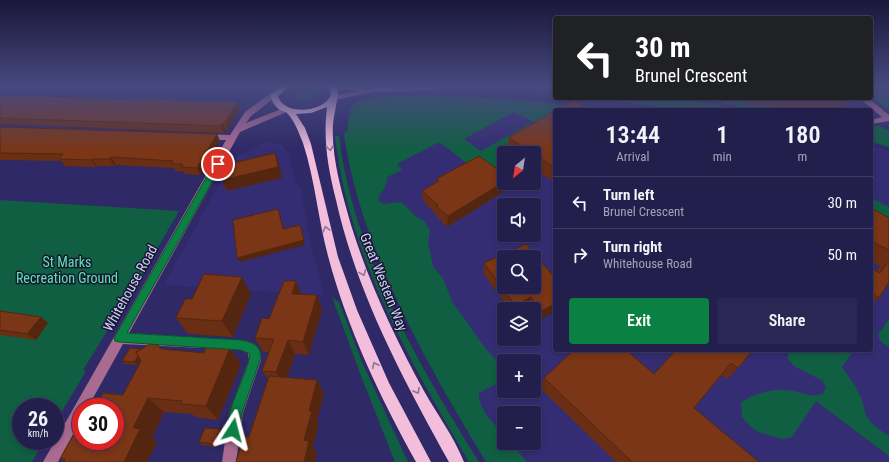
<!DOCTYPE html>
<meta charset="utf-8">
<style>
:root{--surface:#231f4d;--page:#2b2754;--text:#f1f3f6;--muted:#a3a2b6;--line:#403d65;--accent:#0b8043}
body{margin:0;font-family:"Roboto Condensed",sans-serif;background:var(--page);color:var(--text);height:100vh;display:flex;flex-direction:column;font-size:15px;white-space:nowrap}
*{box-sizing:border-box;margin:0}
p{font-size:13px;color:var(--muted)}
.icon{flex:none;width:22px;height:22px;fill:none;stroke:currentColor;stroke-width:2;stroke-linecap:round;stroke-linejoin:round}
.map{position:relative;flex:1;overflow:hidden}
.sheet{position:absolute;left:553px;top:108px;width:320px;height:244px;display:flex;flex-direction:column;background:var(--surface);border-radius:4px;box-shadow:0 2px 6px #0003,0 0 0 1px var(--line)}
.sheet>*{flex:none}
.banner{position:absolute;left:553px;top:16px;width:320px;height:84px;border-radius:4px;box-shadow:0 2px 6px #0003,0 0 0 1px var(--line);background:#202124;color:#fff;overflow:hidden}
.needle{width:26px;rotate:210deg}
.buttons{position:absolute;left:497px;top:146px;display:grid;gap:8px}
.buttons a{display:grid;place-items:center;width:44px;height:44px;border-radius:4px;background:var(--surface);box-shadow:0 2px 6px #0003,0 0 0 1px var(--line);font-size:20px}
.speed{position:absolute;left:12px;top:398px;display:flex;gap:8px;font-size:20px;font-weight:700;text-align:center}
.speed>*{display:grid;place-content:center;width:52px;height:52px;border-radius:50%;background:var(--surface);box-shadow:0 2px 6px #0003,0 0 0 1px var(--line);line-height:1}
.speed small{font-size:10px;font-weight:400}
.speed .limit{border:6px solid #d22;background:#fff;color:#111}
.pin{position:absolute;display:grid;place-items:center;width:34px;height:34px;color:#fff;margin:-17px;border:2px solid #fff;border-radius:50%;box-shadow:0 1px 4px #0007}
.me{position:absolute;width:44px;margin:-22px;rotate:9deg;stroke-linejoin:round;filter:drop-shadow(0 0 3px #0008)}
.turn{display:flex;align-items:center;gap:14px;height:84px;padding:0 16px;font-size:18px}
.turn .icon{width:52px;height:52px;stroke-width:2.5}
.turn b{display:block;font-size:28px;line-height:34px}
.eta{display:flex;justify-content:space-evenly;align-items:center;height:68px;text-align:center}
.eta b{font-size:24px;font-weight:600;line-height:28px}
.action{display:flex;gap:8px;margin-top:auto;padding:8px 16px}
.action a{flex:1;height:46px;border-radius:4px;background:var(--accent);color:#fff;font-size:16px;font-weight:600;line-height:46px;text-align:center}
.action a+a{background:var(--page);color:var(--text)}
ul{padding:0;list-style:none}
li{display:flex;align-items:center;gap:12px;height:52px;padding:0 16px;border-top:1px solid var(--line)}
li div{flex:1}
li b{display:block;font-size:15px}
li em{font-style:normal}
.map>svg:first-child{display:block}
</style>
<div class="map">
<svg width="889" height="462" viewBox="0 0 889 462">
<rect width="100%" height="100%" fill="#2f2967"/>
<g fill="#342d73" fill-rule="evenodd">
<path d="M443,96l82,4 75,10h-45v240h316v-204l18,5v311h-399l-141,-324v-23l3,-7 5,-6 18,-4zM504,153h30v30h-30zM504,205h30v30h-30zM504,257h30v30h-30zM504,309h30v30h-30zM504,361h30v30h-30zM504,413h30v30h-30z"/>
<path d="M265,142l17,3 7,8 6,26 6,10 8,49 15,57 -160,-10 66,-121 8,-8z"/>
</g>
<g fill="#105f42">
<path d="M493,86h62v7z"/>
<path d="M871,86h3l4,6 11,2v16l-18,-15z"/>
<path d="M307,88l8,3 -1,6c-6,4 -14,5 -19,-1l3,-5z"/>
<path d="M443,96l82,4 75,10h-45v8l-17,6 -24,-12 -50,27 17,12 48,-27 7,4 -35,21 6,4h-3v30h17l-10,5 -33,-24 -6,3 -33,-25 -42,22 5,6 -15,7c1,11 -7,14 -9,23l6,4 16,-2 5,3 11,12 8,4 6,9 -2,13 5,23 10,13 10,24 33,46 18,19v12l-25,13c-1,17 15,30 25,42v8h7l16,19h-41c-59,-98 -125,-212 -142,-327l1,-4h3c0,-10 0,-23 9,-29 13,-8 68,-6 86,-6z"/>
<path d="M597,98h61l61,6 -1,4c-16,7 -99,-7 -121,-10z"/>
<path d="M712,98h33l4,7 24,1 1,4h3h-38l-5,-6h-9z"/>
<path d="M871,126h8l10,5v16l-18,-5z"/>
<path d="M335,136h4c14,116 79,228 140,326h-10c-59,-101 -121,-207 -134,-326z"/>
<path d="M871,198l18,9v29l-18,-10z"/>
<path d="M0,200l179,11 -40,69 -56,90 3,1 -31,52v-16h-34v34h23l-12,21h-32z"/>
<path d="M332,297l7,5 23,60 46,100h-13l-34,-86z"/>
<path d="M889,319v28l-8,-5 -3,-7z"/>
<path d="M790,350h64l-12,17c6,9 13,17 17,27 3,5 4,9 5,15 2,12 15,21 25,27v20l-73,-55 -24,36 -9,2 -19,-5 -11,-5 -11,-12 -1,-15c14,-8 29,-13 45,-12 17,1 19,8 37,4l3,-7 -3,-6 -29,-15 -7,-8z"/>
</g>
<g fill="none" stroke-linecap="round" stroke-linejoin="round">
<g fill="#aa6b91" fill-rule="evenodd">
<path d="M330,86l34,1v3l9,-2 55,-2h6l3,2 -4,2 -60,2 -39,8 -4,-2 1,-2 27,-5 -24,-3z"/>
<path d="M271,93h6l1,2 -27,21 -5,7 38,-15h3l4,2 -51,22 -111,201 112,7c12,2 21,6 20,20l-18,53 -7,49h-14l7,-49 20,-53 -1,-7 -7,-3 -118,-6 -35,63h-7v13l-23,42h-15l183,-322h-21l-4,-3 4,-3 25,1 15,-23z"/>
<path d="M859,98h9l21,17v6l-18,3v-4l11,-3z"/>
</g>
<path fill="#f2bedc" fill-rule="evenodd" d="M281,86h9l-12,10c6,20 45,17 53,-1l-2,-9h8c3,7 -3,27 -4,38 -2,33 9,69 18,101 18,58 44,113 73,166 13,23 30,46 40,71h-15c-46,-83 -92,-168 -113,-262 -8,-32 -13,-59 -9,-93l-16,6 -15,1 9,14 6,16 27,113 19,53 32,73 42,79h-15c-36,-65 -69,-134 -88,-206 -10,-37 -13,-76 -25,-113 -4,-10 -8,-21 -15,-29 -3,-3 -5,-3 -8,-4 -6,-4 -8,-9 -10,-15z"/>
</g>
<g fill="#692e13">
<path d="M0,95l180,6 60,8 -12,21h-2l-2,3 -224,-9z"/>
<path d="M745,98h105l-9,12h-11l-38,-2 -2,2h-16l-1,-4 -24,-1z"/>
<path d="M555,111v72l-21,-15v-15h-22l-5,-3 2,-13z"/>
<path d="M0,127l217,7 3,7 -20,34 -15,-1 -2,-3h-7l-2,-3 -58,-3 -2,1h-17l-1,1 -31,-1 -4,-5 -61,-1z"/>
<path d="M436,179l72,10 -61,38 -10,-10 -1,-3 -13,-13 -1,-10 15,-8z"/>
<path d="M871,208l18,10v66h-1l-9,14 -8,6v-36l6,3 3,-5 -9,-5z"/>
<path d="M484,263l71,15v34l-16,8 -5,-6v-5h-4l-1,-2 -4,2h-16l-26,-36z"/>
<path d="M296,281l5,13 16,1 5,15 -13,45 -14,-1 -8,24 30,2 7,14 -7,27 2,3 -6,23 4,6 -68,-16 19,-58 -6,-8 7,-19h-6l-8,-14z"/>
<path d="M251,294l-18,43 -45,-3 -12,-16 16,-19z"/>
<path d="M0,311l41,6 7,6 -12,17 -36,-5z"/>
<path d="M230,348l11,16 -23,56 -23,-3 -3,-3 -28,-2 -12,26 5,4 -10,20h-83v-1l-4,-2 21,-18 42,-46 18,-34 -1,-1 -3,5 -12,-1 -3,-3 19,-12 21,1 42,3z"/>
<path d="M753,350l-15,18 -11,11 -6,-4 -27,33 65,54h-143l-76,-74 4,-10 110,-4z"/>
<path d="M222,432l-5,15 -15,-2 -3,-3z"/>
</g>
<g fill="#55260f">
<path d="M237,102l3,7 -12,21 -3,-7z"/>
<path d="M223,123l3,7 -2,3 -3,-7z"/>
<path d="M217,134l3,7 -20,34 -3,-7z"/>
<path d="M275,153l4,11 3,14 -55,13 -5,-11z"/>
<path d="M111,157l5,8 -2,1 -4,-7z"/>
<path d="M92,159l5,7 -1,1 -5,-7z"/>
<path d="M504,182v1h5l-1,6 -61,38 1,-11z"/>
<path d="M278,209l2,5 5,20 -2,-5z"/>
<path d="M300,225l5,20 -65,17 -3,-4z"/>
<path d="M242,277l9,17 -18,43 -11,-16z"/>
<path d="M296,281l6,15 -10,-2z"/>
<path d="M317,295l5,15 -13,45 -6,-13z"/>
<path d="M531,297l-2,10 -4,2h-11l1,-4z"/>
<path d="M555,304v8l-16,8 2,-9z"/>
<path d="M41,317l7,6 -12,17 -9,-6z"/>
<path d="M288,340l7,14 -11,31 -8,-13z"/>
<path d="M230,348l11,16 -23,56 -12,-14z"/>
<path d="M142,349l3,3 -8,13 -3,-3z"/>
<path d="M317,380l7,14 -7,27 2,3 -6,23 4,6 -2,9h-11v-22l5,-29z"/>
<path d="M148,398l16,14 -12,26 5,4 -10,20h-23l9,-34z"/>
<path d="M220,429l2,3 -5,15 -3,-3z"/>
</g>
<g fill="#7a3616" stroke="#55260f" fill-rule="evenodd">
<path d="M0,95l136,5 2,-2 41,2 -1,1 59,1 -12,21h-2l-2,3 -221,-8z"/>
<path d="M574,100l17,10h-35z"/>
<path d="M555,111v57l-21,-14v-1h-2l-23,-16z"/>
<path d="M0,127l217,7 -20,34 -16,-1 2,-3h-11l1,-3 -62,-4 -1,2h-18l-1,1 -32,-1 4,-5 -63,-1z"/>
<path d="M275,153l3,14 -56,13 -2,-14z"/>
<path d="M479,156l25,18v8l-56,34 -12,-10 2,-1 -16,-14 17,-10 -3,-2z"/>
<path d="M871,208l18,10v32l-16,-8 -2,2z"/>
<path d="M278,209l5,20 17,-4 4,15 -67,18 -4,-38z"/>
<path d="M526,244l29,34v26l-14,7 -10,-14 -16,8 -31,-42zM504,257h30v30h-30z"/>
<path d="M889,261v21l-10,16 -8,-5v-25l9,5z"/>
<path d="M204,274l38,3 -20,44 -46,-3 9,-19h7z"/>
<path d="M284,281h12l-4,13 25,1 -14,47 -15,-2 -12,32 -14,-1 12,-32 -19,-1 7,-20 7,1z"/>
<path d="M0,311l41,6 -14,17 -27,-4z"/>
<path d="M150,344l8,1 3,4 43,4 3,-7 23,2 -24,58 -25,-2 1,-3 -34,-3 -15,30 7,1 -16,33h-60l1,-3h-5l20,-36h1v18h34v-34h-20l8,-14 20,2 18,-34 -5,-9z"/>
<path d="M130,348l11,1 -5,3 2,4 -4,6 -12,-1z"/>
<path d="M574,350h52l28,24 22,-24h77l-15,18 -7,-5 -37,45 65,54h-127l-88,-84z"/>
<path d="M269,376l48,4 -8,31h3l-8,29 5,1 -5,21h-68l8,-26 5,1z"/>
<path d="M205,428l15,1 -6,15 -15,-2z"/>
</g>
<defs><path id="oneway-chevron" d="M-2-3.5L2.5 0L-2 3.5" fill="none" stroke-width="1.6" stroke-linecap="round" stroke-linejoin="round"/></defs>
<g stroke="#907390">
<use href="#oneway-chevron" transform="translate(330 148) rotate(83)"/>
<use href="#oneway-chevron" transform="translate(326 229) rotate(-105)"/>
<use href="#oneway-chevron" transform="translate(363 273) rotate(68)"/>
<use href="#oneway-chevron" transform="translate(375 365) rotate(-115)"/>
<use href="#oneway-chevron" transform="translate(417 391) rotate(61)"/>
</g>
<linearGradient id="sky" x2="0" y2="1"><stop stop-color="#1a1739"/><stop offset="0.57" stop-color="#47497f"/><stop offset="1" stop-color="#47497f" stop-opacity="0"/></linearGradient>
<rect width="889" height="151" fill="url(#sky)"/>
<path fill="#0b8043" stroke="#07532c" d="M218,161l4,3 -95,169 114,7c11,2 22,6 19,20l-18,53 -4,22 -5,2 -4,-2c-8,-19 19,-60 21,-81l-9,-4 -122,-8 -4,-1 -1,-3 100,-174z"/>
<g text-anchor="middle" stroke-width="3" stroke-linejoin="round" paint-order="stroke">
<g font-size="14" fill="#5de6ad" stroke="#191834">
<text x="67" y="267">St Marks<tspan x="67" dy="16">Recreation Ground</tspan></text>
</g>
<g font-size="14" fill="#cfd1f7" stroke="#191834">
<text transform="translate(384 282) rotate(68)" y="5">Great Western Way</text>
<text transform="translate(130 288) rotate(-61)" y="5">Whitehouse Road</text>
</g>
</g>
</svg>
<div class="buttons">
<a><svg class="needle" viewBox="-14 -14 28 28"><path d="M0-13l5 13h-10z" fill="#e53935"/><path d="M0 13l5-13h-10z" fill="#a3a2b6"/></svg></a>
<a><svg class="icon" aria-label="sound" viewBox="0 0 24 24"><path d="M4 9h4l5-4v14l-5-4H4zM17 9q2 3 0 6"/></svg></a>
<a><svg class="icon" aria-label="search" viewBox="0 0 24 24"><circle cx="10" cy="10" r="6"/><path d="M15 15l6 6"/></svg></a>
<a><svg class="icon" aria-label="layers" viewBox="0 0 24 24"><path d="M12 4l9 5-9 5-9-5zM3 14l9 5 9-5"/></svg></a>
<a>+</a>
<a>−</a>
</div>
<div class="speed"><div>26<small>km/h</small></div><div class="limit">30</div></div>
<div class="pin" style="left:218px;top:164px;background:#d93025"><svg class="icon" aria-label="arrive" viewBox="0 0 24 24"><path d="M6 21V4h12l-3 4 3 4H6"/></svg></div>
<svg class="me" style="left:233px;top:430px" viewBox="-20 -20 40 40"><path d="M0-17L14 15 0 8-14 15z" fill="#0b8043" stroke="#fff" stroke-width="4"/></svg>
<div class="banner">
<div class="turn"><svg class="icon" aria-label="left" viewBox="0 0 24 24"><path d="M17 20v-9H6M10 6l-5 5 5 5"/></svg><div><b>30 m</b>Brunel Crescent</div></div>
</div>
<section class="sheet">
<div class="eta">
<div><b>13:44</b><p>Arrival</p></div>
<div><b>1</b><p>min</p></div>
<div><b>180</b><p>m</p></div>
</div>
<ul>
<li><svg class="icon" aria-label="left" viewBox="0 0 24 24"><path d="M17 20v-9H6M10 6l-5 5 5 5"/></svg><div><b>Turn left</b><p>Brunel Crescent</p></div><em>30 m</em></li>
<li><svg class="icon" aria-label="right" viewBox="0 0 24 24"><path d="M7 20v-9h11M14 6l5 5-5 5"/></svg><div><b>Turn right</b><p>Whitehouse Road</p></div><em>50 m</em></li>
</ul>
<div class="action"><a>Exit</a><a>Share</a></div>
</section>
</div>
